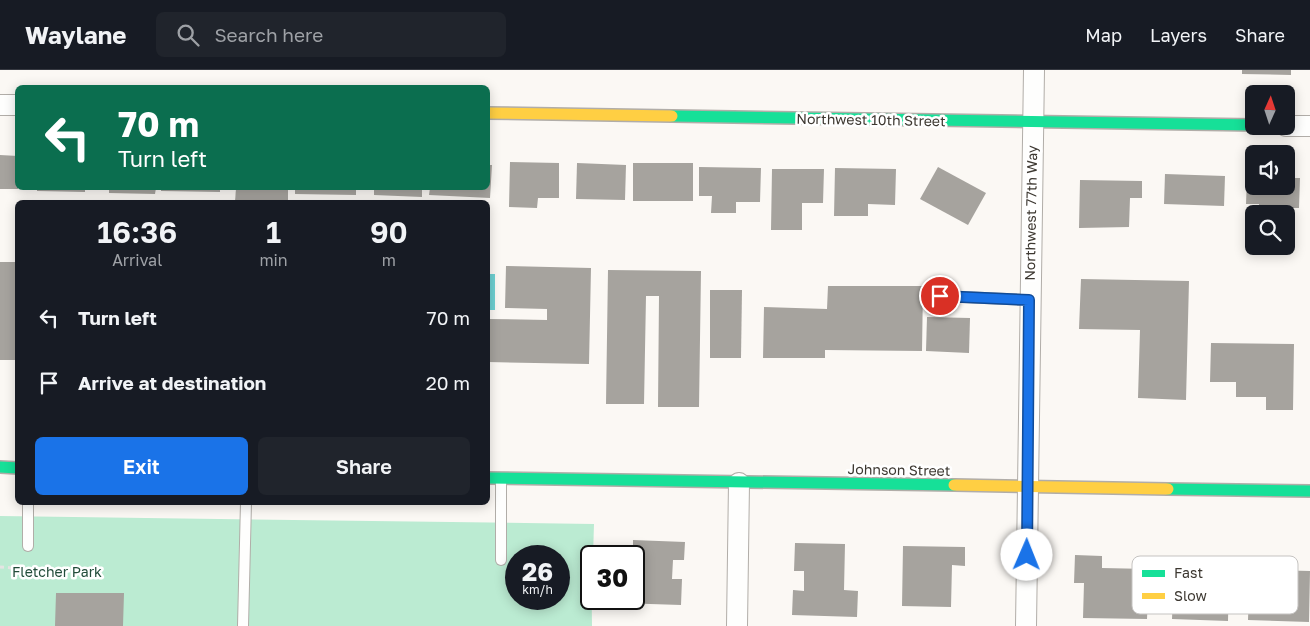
<!DOCTYPE html>
<style>
:root{--surface:#171b24;--page:#20242c;--text:#f1f3f6;--muted:#9ea1a6;--line:#363941;--accent:#1a73e8}
body{margin:0;font-family:"Golos Text",sans-serif;background:var(--page);color:var(--text);height:100vh;display:flex;flex-direction:column;font-size:19px;white-space:nowrap}
*{box-sizing:border-box;margin:0}
p{font-size:16px;color:var(--muted)}
.icon{flex:none;width:28px;height:28px;fill:none;stroke:currentColor;stroke-width:2;stroke-linecap:round;stroke-linejoin:round}
.map{position:relative;flex:1;overflow:hidden}
.panel{position:absolute;left:15px;top:130px;width:475px;height:305px;display:flex;flex-direction:column;background:var(--surface);border-radius:8px;box-shadow:0 2px 12px #0003}
.panel>*{flex:none}
.banner{position:absolute;left:15px;top:15px;width:475px;height:105px;border-radius:8px;box-shadow:0 2px 12px #0003;background:#0b6e4f;color:#fff;overflow:hidden}
.needle{width:32px;rotate:3deg}
.fabs{position:absolute;left:1245px;top:15px;display:grid;gap:10px}
.fabs a{display:grid;place-items:center;width:50px;height:50px;border-radius:8px;background:var(--surface);box-shadow:0 2px 12px #0003;font-size:25px}
.speed{position:absolute;left:505px;top:475px;display:flex;gap:10px;font-size:25px;font-weight:700;text-align:center}
.speed>*{display:grid;place-content:center;width:65px;height:65px;border-radius:50%;background:var(--surface);box-shadow:0 2px 12px #0003;line-height:1}
.speed small{font-size:12px;font-weight:400}
.speed .limit{border:2px solid #111;border-radius:8px;background:#fff;color:#111}
.pin{position:absolute;display:grid;place-items:center;width:42px;height:42px;color:#fff;margin:-21px;border:2px solid #fff;border-radius:50%;box-shadow:0 1px 5px #0007}
.me{position:absolute;width:55px;margin:-28px;rotate:1deg;stroke-linejoin:round;filter:drop-shadow(0 0 4px #0008)}
.turn{display:flex;align-items:center;gap:18px;height:105px;padding:0 20px;font-size:22px}
.turn .icon{width:65px;height:65px;stroke-width:2.5}
.turn b{display:block;font-size:35px;line-height:42px}
.eta{display:flex;justify-content:space-evenly;align-items:center;height:85px;text-align:center}
.eta b{font-size:30px;font-weight:600;line-height:35px}
.action{display:flex;gap:10px;margin-top:auto;padding:10px 20px}
.action a{flex:1;height:58px;border-radius:8px;background:var(--accent);color:#fff;font-size:20px;font-weight:600;line-height:58px;text-align:center}
.action a+a{background:var(--page);color:var(--text)}
ul{padding:0;list-style:none}
li{display:flex;align-items:center;gap:15px;height:65px;padding:0 20px}
li div{flex:1}
li b{display:block;font-size:19px}
li em{font-style:normal}
header{display:flex;align-items:center;gap:30px;box-sizing:border-box;height:70px;padding:0 25px;background:var(--surface);border-bottom:1px solid var(--line)}
header strong{font-size:24px}
nav{display:flex;gap:28px;margin-inline-start:auto;font-size:18px}
.search{width:350px;height:45px;background:var(--page);display:flex;align-items:center;gap:12px;box-sizing:border-box;padding:0 18px;border-radius:8px;color:var(--muted);font-size:19px}
.map>svg:first-child{display:block}
</style>
<header>
<strong>Waylane</strong>
<div class="search"><svg class="icon" aria-label="search" viewBox="0 0 24 24"><circle cx="10" cy="10" r="6"/><path d="M15 15l6 6"/></svg>Search here</div>
<nav><a>Map</a><a>Layers</a><a>Share</a></nav>
</header>
<div class="map">
<svg width="1310" height="556" viewBox="0 0 1310 556">
<rect width="100%" height="100%" fill="#fbf8f4"/>
<path fill="#bbebd2" fill-rule="evenodd" d="M0,446l594,8 -1,32h-2l1,70h-592zM516,486h43v43h-43z"/>
<rect fill="#6ed0d2" x="488" y="204" width="7" height="36"/>
<g fill="#a6a39e">
<path d="M1242,0h49v5l-49,-1z"/>
<path d="M0,85l18,1v33h-18z"/>
<path d="M510,92l49,1v35h-21l-1,10 -28,-1z"/>
<path d="M577,93l49,2 -1,35 -49,-1z"/>
<rect x="633" y="93" width="60" height="38"/>
<path d="M488,95h4l-2,33 -61,-3 1,-7h58z"/>
<path d="M699,97l62,1 -1,34h-24v11h-25l1,-17h-13z"/>
<path d="M938,97l48,26 -18,32 -48,-26z"/>
<path d="M835,98l61,1 -1,36 -27,-1v12h-34z"/>
<path d="M772,99h52l-1,34h-21v27h-31z"/>
<path d="M1165,104l60,2 -1,30 -60,-2z"/>
<path d="M1247,107h7v9h32v-8h14l-1,30h-19v6h-21v-10h-13z"/>
<path d="M1080,110l62,1v17h-12l-1,29 -50,1z"/>
<path d="M37,118h48v4l-48,-1z"/>
<path d="M109,118h47l-1,6 -46,-1z"/>
<path d="M161,118h59v4l-59,-1z"/>
<path d="M236,118h52v14h-53z"/>
<path d="M295,118h61v7l-61,-1z"/>
<path d="M374,118h48v9l-48,-2z"/>
<path d="M0,192h18l-1,98h-17z"/>
<path d="M506,196l85,2 -2,96 -101,-2v-43l59,1v-11l-42,-1z"/>
<path d="M608,200l93,1 -2,136h-41l1,-111h-13l-2,108h-38z"/>
<path d="M1081,209l108,2 -3,119 -48,-2 2,-68 -61,-1z"/>
<path d="M828,216h95l-1,65 -97,-1v8h-62l1,-51 63,2z"/>
<path d="M710,220h32l-1,68h-31z"/>
<path d="M927,247l43,1 -1,35 -43,-2z"/>
<path d="M1211,273l83,1 -1,66h-27v-13h-30v-15h-26z"/>
<path d="M633,470l52,2 -1,18h-11l-1,19h10l-1,26 -62,-2v-4h15v-43h-14v-4l13,1z"/>
<path d="M795,473l50,1 -1,46 14,1 -1,26 -65,-2 1,-25 11,1v-20h-10z"/>
<path d="M903,476l62,1v19l-13,-1 -1,42 -49,-1z"/>
<path d="M1075,485l27,1v12l47,1 -2,50 -64,-1 1,-35h-10z"/>
<path d="M1161,487l27,1 -1,11 42,2 -1,50 -56,-2 1,-25 -13,-1z"/>
<path d="M1250,489h20v11l40,1 -1,51 -61,-2z"/>
<path d="M56,523h68l-1,33h-68z"/>
</g>
<g fill="none" stroke-linecap="round" stroke-linejoin="round">
<g stroke="#b1ada8" stroke-width="12">
<g id="lane">
<path d="M940,226l89,4"/>
<path d="M28,476v-44"/>
<path d="M501,490v-82"/>
<path d="M243,556l3,-124"/>
</g>
</g>
<g stroke="#b1ada8" stroke-width="22">
<g id="street">
<path d="M0,35h18"/>
<path d="M1286,56h24"/>
<path d="M737,556l2,-143"/>
<path d="M1026,556l8,-556"/>
</g>
</g>
<g stroke="#b1ada8" stroke-width="14">
<g id="fast">
<path d="M672,46l582,9"/>
<path d="M0,397l18,1"/>
<path d="M488,408l466,7"/>
<path d="M1168,419l142,2"/>
</g>
</g>
<g stroke="#b1ada8" stroke-width="14">
<g id="slow">
<path d="M488,43l184,3"/>
<path d="M954,415l214,4"/>
</g>
</g>
<path stroke="#e5e4e3" stroke-width="3" stroke-dasharray="4 4" stroke-linecap="butt" d="M0,497l27,2"/>
<use href="#lane" stroke="#fefefd" stroke-width="10"/>
<use href="#street" stroke="#fefefd" stroke-width="20"/>
<use href="#fast" stroke="#16e098" stroke-width="11"/>
<use href="#slow" stroke="#ffcf43" stroke-width="11"/>
</g>
<g fill="none" stroke-linecap="round" stroke-linejoin="round">
<g stroke="#114b97" stroke-width="12">
<path id="route" d="M940,226l89,4 -2,255"/>
</g>
<use href="#route" stroke="#1a73e8" stroke-width="9"/>
</g>
<g text-anchor="middle" stroke-width="5" stroke-linejoin="round" paint-order="stroke">
<g font-size="14" fill="#3d3831" stroke="#fff">
<text transform="translate(871 50) rotate(1)" y="5">Northwest 10th Street</text>
<text transform="translate(1031 143) rotate(-89)" y="5">Northwest 77th Way</text>
<text transform="translate(899 400) rotate(1)" y="5">Johnson Street</text>
</g>
<g font-size="14" fill="#224c3a" stroke="#fff">
<text x="57" y="507">Fletcher Park</text>
</g>
</g>
<rect x="1132" y="486" width="166" height="58" rx="8" fill="#fff" stroke="#c5c3c1" stroke-width="1"/>
<rect x="1142" y="500" width="23" height="7" fill="#16e098"/>
<rect x="1142" y="523" width="23" height="6" fill="#ffcf43"/>
<g font-size="14" fill="#3d3831">
<text x="1174" y="508">Fast</text>
<text x="1174" y="531">Slow</text>
</g>
</svg>
<div class="fabs">
<a><svg class="needle" viewBox="-14 -14 28 28"><path d="M0-13l5 13h-10z" fill="#e53935"/><path d="M0 13l5-13h-10z" fill="#9ea1a6"/></svg></a>
<a><svg class="icon" aria-label="sound" viewBox="0 0 24 24"><path d="M4 9h4l5-4v14l-5-4H4zM17 9q2 3 0 6"/></svg></a>
<a><svg class="icon" aria-label="search" viewBox="0 0 24 24"><circle cx="10" cy="10" r="6"/><path d="M15 15l6 6"/></svg></a>
</div>
<div class="speed"><div>26<small>km/h</small></div><div class="limit">30</div></div>
<div class="pin" style="left:940px;top:226px;background:#d93025"><svg class="icon" aria-label="arrive" viewBox="0 0 24 24"><path d="M6 21V4h12l-3 4 3 4H6"/></svg></div>
<svg class="me" style="left:1027px;top:485px" viewBox="-20 -20 40 40"><circle r="19" fill="#fff"/><path d="M0-13L10 11 0 6-10 11z" fill="#1a73e8"/></svg>
<div class="banner">
<div class="turn"><svg class="icon" aria-label="left" viewBox="0 0 24 24"><path d="M17 20v-9H6M10 6l-5 5 5 5"/></svg><div><b>70 m</b>Turn left</div></div>
</div>
<section class="panel">
<div class="eta">
<div><b>16:36</b><p>Arrival</p></div>
<div><b>1</b><p>min</p></div>
<div><b>90</b><p>m</p></div>
</div>
<ul>
<li><svg class="icon" aria-label="left" viewBox="0 0 24 24"><path d="M17 20v-9H6M10 6l-5 5 5 5"/></svg><div><b>Turn left</b></div><em>70 m</em></li>
<li><svg class="icon" aria-label="arrive" viewBox="0 0 24 24"><path d="M6 21V4h12l-3 4 3 4H6"/></svg><div><b>Arrive at destination</b></div><em>20 m</em></li>
</ul>
<div class="action"><a>Exit</a><a>Share</a></div>
</section>
</div>
